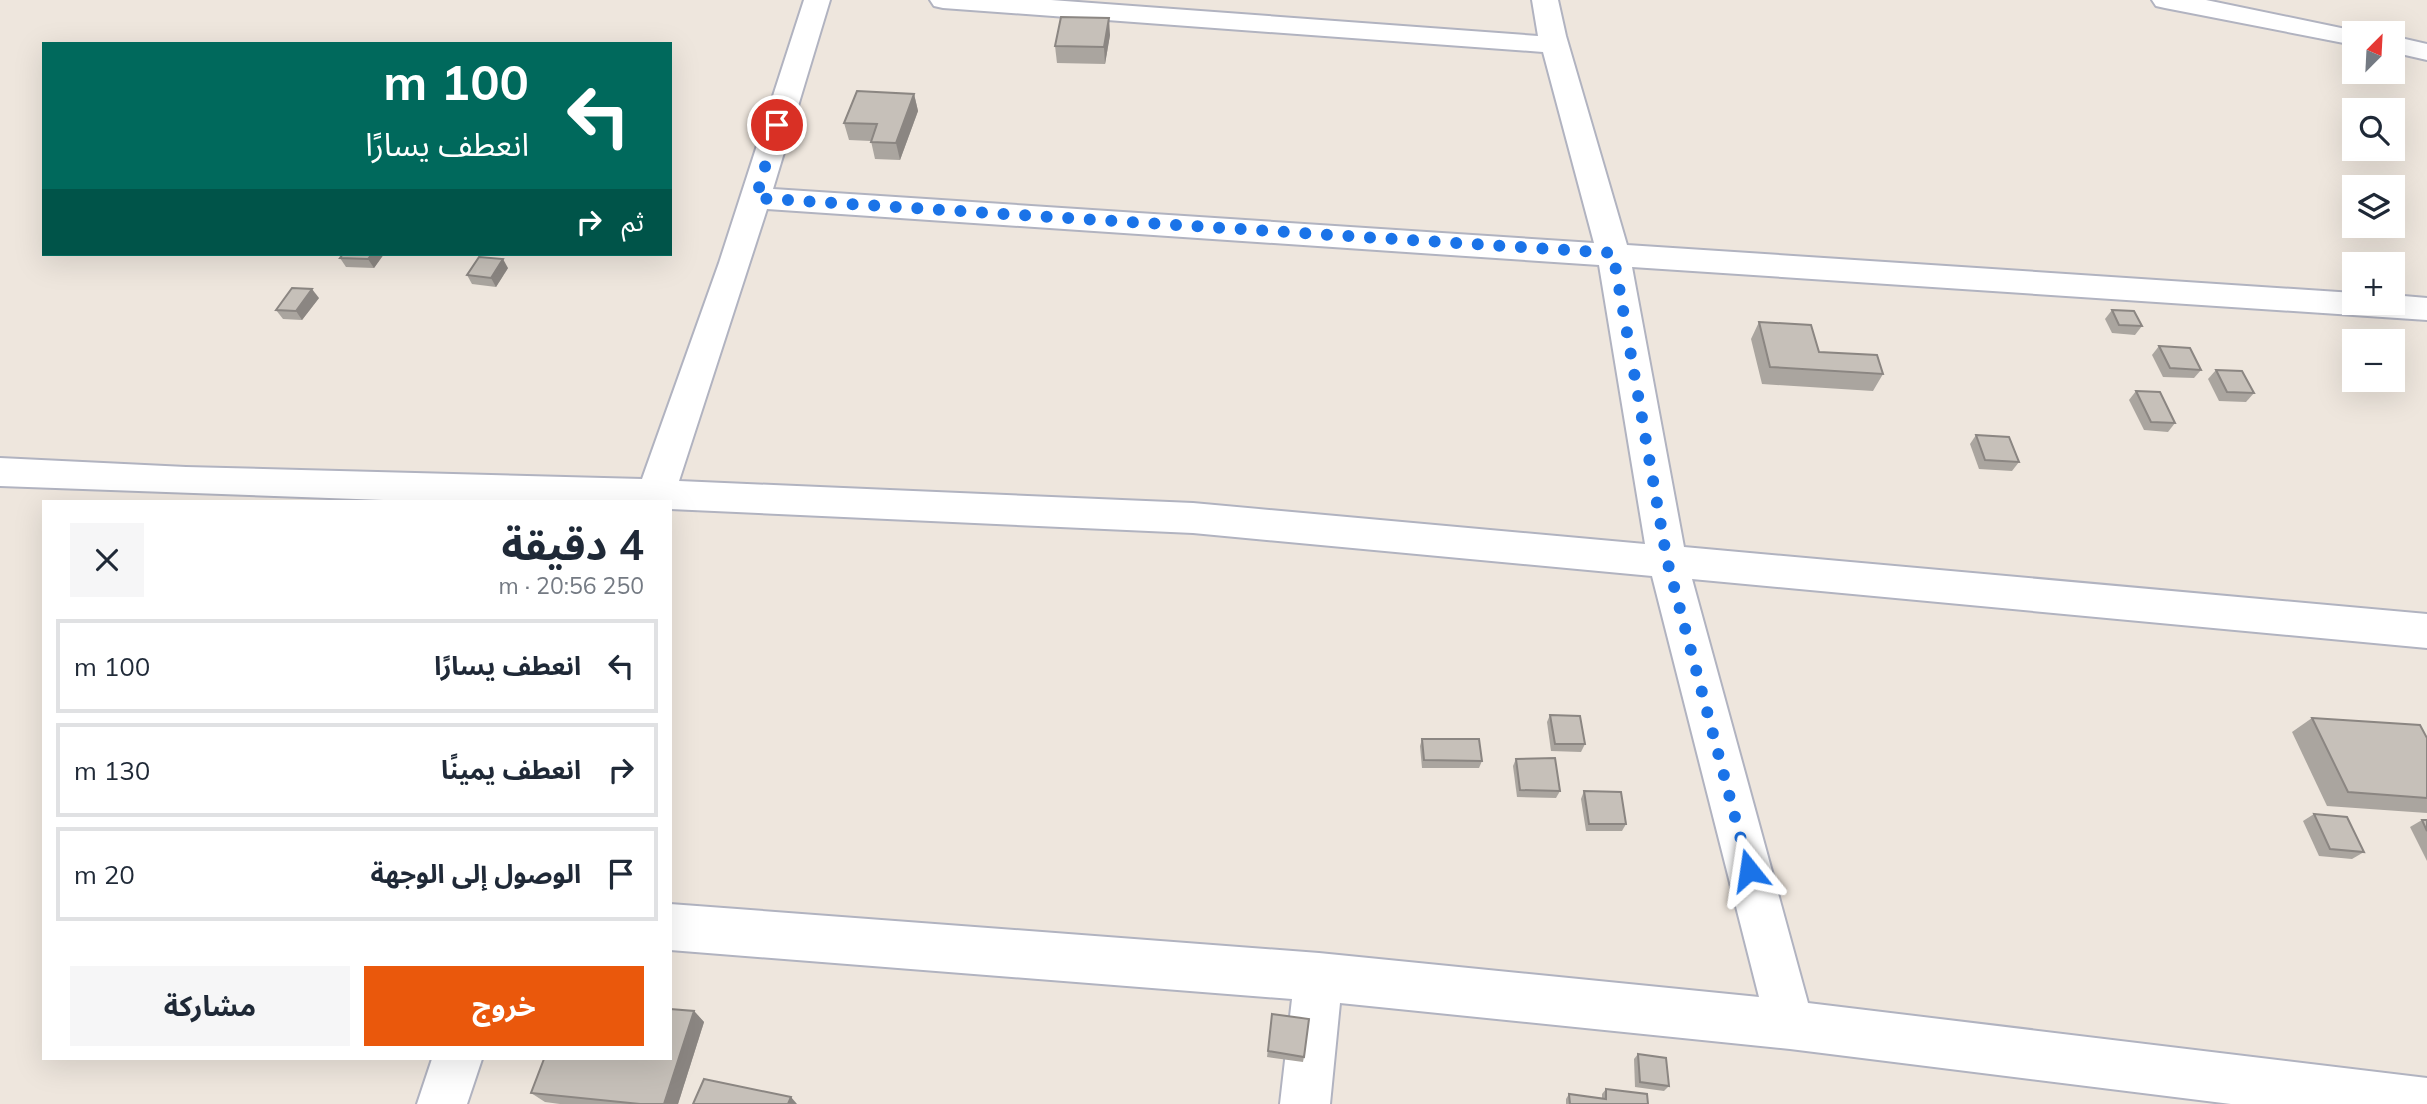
<!DOCTYPE html>
<html lang="ar">
<meta charset="utf-8">
<style>
:root{--surface:#fff;--page:#f6f6f7;--text:#1f2937;--muted:#747a83;--line:#e0e1e3;--accent:#ea580c}
body{margin:0;font-family:Mulish,"Noto Sans Arabic",sans-serif;background:var(--page);color:var(--text);direction:rtl;height:100vh;display:flex;flex-direction:column;font-size:26px;white-space:nowrap}
*{box-sizing:border-box;margin:0}
p{font-size:23px;color:var(--muted)}
.icon{flex:none;width:38px;height:38px;fill:none;stroke:currentColor;stroke-width:2;stroke-linecap:round;stroke-linejoin:round}
.map{position:relative;flex:1;overflow:hidden;direction:ltr}
.side{position:absolute;left:42px;top:500px;width:630px;height:560px;display:flex;flex-direction:column;background:var(--surface);border-radius:0px;box-shadow:0 7px 28px #0002;direction:rtl}
.side>*{flex:none}
.hud{position:absolute;left:42px;top:42px;width:630px;height:214px;border-radius:0px;box-shadow:0 7px 28px #0002;direction:rtl;background:#00695c;color:#fff;overflow:hidden}
.needle{width:46px;rotate:24deg}
.tools{position:absolute;left:2342px;top:21px;display:grid;gap:14px}
.tools a{display:grid;place-items:center;width:63px;height:63px;border-radius:0px;background:var(--surface);box-shadow:0 7px 28px #0002;font-size:35px}
.pin{position:absolute;display:grid;place-items:center;width:60px;height:60px;color:#fff;margin:-30px;border:4px solid #fff;border-radius:50%;box-shadow:0 2px 7px #0007}
.me{position:absolute;width:77px;margin:-38px;rotate:345deg;stroke-linejoin:round;filter:drop-shadow(0 0 5px #0008)}
.turn{display:flex;align-items:center;gap:24px;height:147px;padding:0 28px;font-size:32px}
.turn .icon{width:91px;height:91px;stroke-width:2.5}
.turn b{display:block;font-size:49px;line-height:60px}
.then{display:flex;align-items:center;height:66px;padding:0 28px;background:#0003;gap:14px;font-size:26px}
.round{display:grid;place-items:center;flex:none;width:74px;height:74px;border-radius:0px;background:var(--page)}
.summary{display:flex;align-items:center;justify-content:space-between;height:119px;padding:0 28px}
h1{font-size:42px;font-weight:700;line-height:52px}
.cta{display:flex;gap:14px;margin-top:auto;padding:14px 28px}
.cta a{flex:1;height:80px;border-radius:0px;background:var(--accent);color:#fff;font-size:28px;font-weight:700;line-height:80px;text-align:center}
.cta a+a{background:var(--page);color:var(--text)}
ul{padding:0;list-style:none}
li{display:flex;align-items:center;gap:21px;height:94px;margin:0 14px 10px;padding:0 14px;border:4px solid var(--line);border-radius:0px}
li div{flex:1}
li b{display:block;font-size:26px}
li em{font-style:normal}
.map>svg:first-child{display:block}
</style>
<div class="map">
<svg width="2427" height="1104" viewBox="0 0 2427 1104">
<rect width="100%" height="100%" fill="#eee6dd"/>
<g fill="none" stroke-linecap="round" stroke-linejoin="round">
<g stroke="#b1b3c0" stroke-width="4">
<g id="street">
<path d="M804,0h26l-57,189 821,54 -51,-191 -600,-44 -9,-2 -4,-6h121l487,36 -6,-36h26l8,36 61,209 727,48v10h38v-8l35,3v22l-795,-53 52,280 743,67v34l-735,-69 116,424 619,75v26h-196l-441,-55 -450,-46 -10,101h-50l12,-105 -622,-49v-46l649,49 440,44 -107,-421 -459,-43 -523,-24v-7h-232l-438,-16v-28l186,9 456,12 77,-216zM767,209l832,56 46,279 -452,-41 -514,-22z"/>
<path d="M432,1059h50l-15,45h-50z"/>
</g>
</g>
<g stroke="#b1b3c0" stroke-width="4">
<g id="secondary">
<path d="M2152,0h54l159,33h-11v12l-189,-37 -9,-2z"/>
<path d="M2392,36l35,8v16l-35,-8z"/>
</g>
</g>
<use href="#street" fill="#fff" fill-rule="evenodd"/>
<use href="#secondary" fill="#fff" fill-rule="evenodd"/>
</g>
<g fill="#aaa59f">
<path d="M1110,35l-5,29 -48,-1 -2,-17z"/>
<path d="M914,94l4,17 -18,49 -25,-1 -4,-18 -22,-1 -5,-17z"/>
<path d="M384,254l-10,14 -28,-1 -6,-9z"/>
<path d="M508,268l-12,19 -24,-3 -5,-9z"/>
<path d="M319,298l-17,22 -19,-1 -7,-9z"/>
<path d="M2112,310l30,16 -7,9 -23,-2 -7,-14z"/>
<path d="M1759,322l60,30 64,22 -10,17 -111,-7 -11,-45z"/>
<path d="M2159,346l42,24 -7,8 -31,-1 -11,-22z"/>
<path d="M2216,370l38,23 -8,9 -27,-1 -11,-22z"/>
<path d="M2136,391l39,32 -7,9 -24,-2 -15,-30z"/>
<path d="M1976,435l43,27 -7,9 -33,-2 -9,-25z"/>
<path d="M1550,715l35,29 -4,8 -30,-1 -4,-29z"/>
<path d="M2312,718l115,20v75l-100,-7 -35,-74z"/>
<path d="M1422,739l60,22 -3,7h-57l-2,-22z"/>
<path d="M1516,759l44,32 -4,7 -39,-1 -4,-31z"/>
<path d="M1584,791l42,33 -4,7h-36l-5,-32z"/>
<path d="M2314,814l50,38 -12,7 -33,-3 -16,-35z"/>
<path d="M2422,820h5v41l-17,-34z"/>
<path d="M694,1011l10,11 -26,82h-118l-15,-2 -14,-9z"/>
<path d="M1272,1014l32,43 -1,5 -36,-5z"/>
<path d="M1638,1054l31,32 -5,5 -29,-4 -1,-28z"/>
<path d="M1606,1089l42,15h-82v-5l3,-5 33,4v-4z"/>
</g>
<g fill="#8b8682">
<path d="M1109,18l1,17 -5,29 -1,-17z"/>
<path d="M914,94l4,17 -18,49 -4,-17z"/>
<path d="M372,254h12l-10,14 -6,-9z"/>
<path d="M503,259l5,9 -12,19 -5,-9z"/>
<path d="M312,289l7,9 -17,22 -6,-9z"/>
<path d="M694,1011l10,11 -26,82h-14z"/>
<path d="M791,1097l6,7h-9z"/>
</g>
<g fill="#c6c0b9" stroke="#8b8682" stroke-width="2">
<path d="M1061,17l48,1 -5,29 -49,-1z"/>
<path d="M857,91l57,3 -18,49 -25,-1 6,-18 -33,-1z"/>
<path d="M343,254h29l-4,5 -28,-1z"/>
<path d="M479,257l24,2 -12,19 -24,-3z"/>
<path d="M292,288l20,1 -16,22 -20,-1z"/>
<path d="M2112,310l22,1 8,15 -23,-1z"/>
<path d="M1759,322l52,3 8,27 58,3 6,19 -113,-7z"/>
<path d="M2159,346l31,2 11,22 -31,-2z"/>
<path d="M2216,370l26,1 12,22 -27,-1z"/>
<path d="M2136,391l24,1 15,31 -24,-1z"/>
<path d="M1976,435l33,2 10,25 -34,-2z"/>
<path d="M1550,715l30,1 5,28h-30z"/>
<path d="M2312,718l108,7 7,13v60l-79,-6z"/>
<path d="M1422,739h57l3,22 -58,-1z"/>
<path d="M1555,758l5,33 -40,-1 -4,-31z"/>
<path d="M1584,791l37,1 5,32h-37z"/>
<path d="M2314,814l33,3 17,35 -34,-3z"/>
<path d="M2422,820h5v11z"/>
<path d="M670,1009l24,2 -30,93h-24l-109,-11 13,-34h126z"/>
<path d="M1272,1014l37,5 -5,38 -36,-6z"/>
<path d="M1638,1054l28,4 3,28 -29,-4z"/>
<path d="M704,1079l87,18 -3,7h-95z"/>
<path d="M1606,1089l41,5 1,10h-78l-1,-10 37,5z"/>
</g>
<g fill="none" stroke-linecap="round" stroke-linejoin="round">
<path stroke="#1a73e8" stroke-width="12" stroke-dasharray="0 21.6" d="M777,125l-21,73 857,55 54,307 82,310"/>
</g>
</svg>
<div class="tools">
<a><svg class="needle" viewBox="-14 -14 28 28"><path d="M0-13l5 13h-10z" fill="#e53935"/><path d="M0 13l5-13h-10z" fill="#747a83"/></svg></a>
<a><svg class="icon" aria-label="search" viewBox="0 0 24 24"><circle cx="10" cy="10" r="6"/><path d="M15 15l6 6"/></svg></a>
<a><svg class="icon" aria-label="layers" viewBox="0 0 24 24"><path d="M12 4l9 5-9 5-9-5zM3 14l9 5 9-5"/></svg></a>
<a>+</a>
<a>−</a>
</div>
<div class="pin" style="left:777px;top:125px;background:#d93025"><svg class="icon" aria-label="arrive" viewBox="0 0 24 24"><path d="M6 21V4h12l-3 4 3 4H6"/></svg></div>
<svg class="me" style="left:1749px;top:870px" viewBox="-20 -20 40 40"><path d="M0-17L14 15 0 8-14 15z" fill="#1a73e8" stroke="#fff" stroke-width="4"/></svg>
<div class="hud">
<div class="turn"><svg class="icon" aria-label="left" viewBox="0 0 24 24"><path d="M17 20v-9H6M10 6l-5 5 5 5"/></svg><div><b>100 m</b>انعطف يسارًا</div></div>
<div class="then">ثم<svg class="icon" aria-label="right" viewBox="0 0 24 24"><path d="M7 20v-9h11M14 6l5 5-5 5"/></svg></div>
</div>
<section class="side">
<div class="summary"><div><h1>4 دقيقة</h1><p>250 m · 20:56</p></div><a class="round"><svg class="icon" aria-label="close" viewBox="0 0 24 24"><path d="M6 6l12 12M18 6L6 18"/></svg></a></div>
<ul>
<li><svg class="icon" aria-label="left" viewBox="0 0 24 24"><path d="M17 20v-9H6M10 6l-5 5 5 5"/></svg><div><b>انعطف يسارًا</b></div><em>100 m</em></li>
<li><svg class="icon" aria-label="right" viewBox="0 0 24 24"><path d="M7 20v-9h11M14 6l5 5-5 5"/></svg><div><b>انعطف يمينًا</b></div><em>130 m</em></li>
<li><svg class="icon" aria-label="arrive" viewBox="0 0 24 24"><path d="M6 21V4h12l-3 4 3 4H6"/></svg><div><b>الوصول إلى الوجهة</b></div><em>20 m</em></li>
</ul>
<div class="cta"><a>خروج</a><a>مشاركة</a></div>
</section>
</div>
